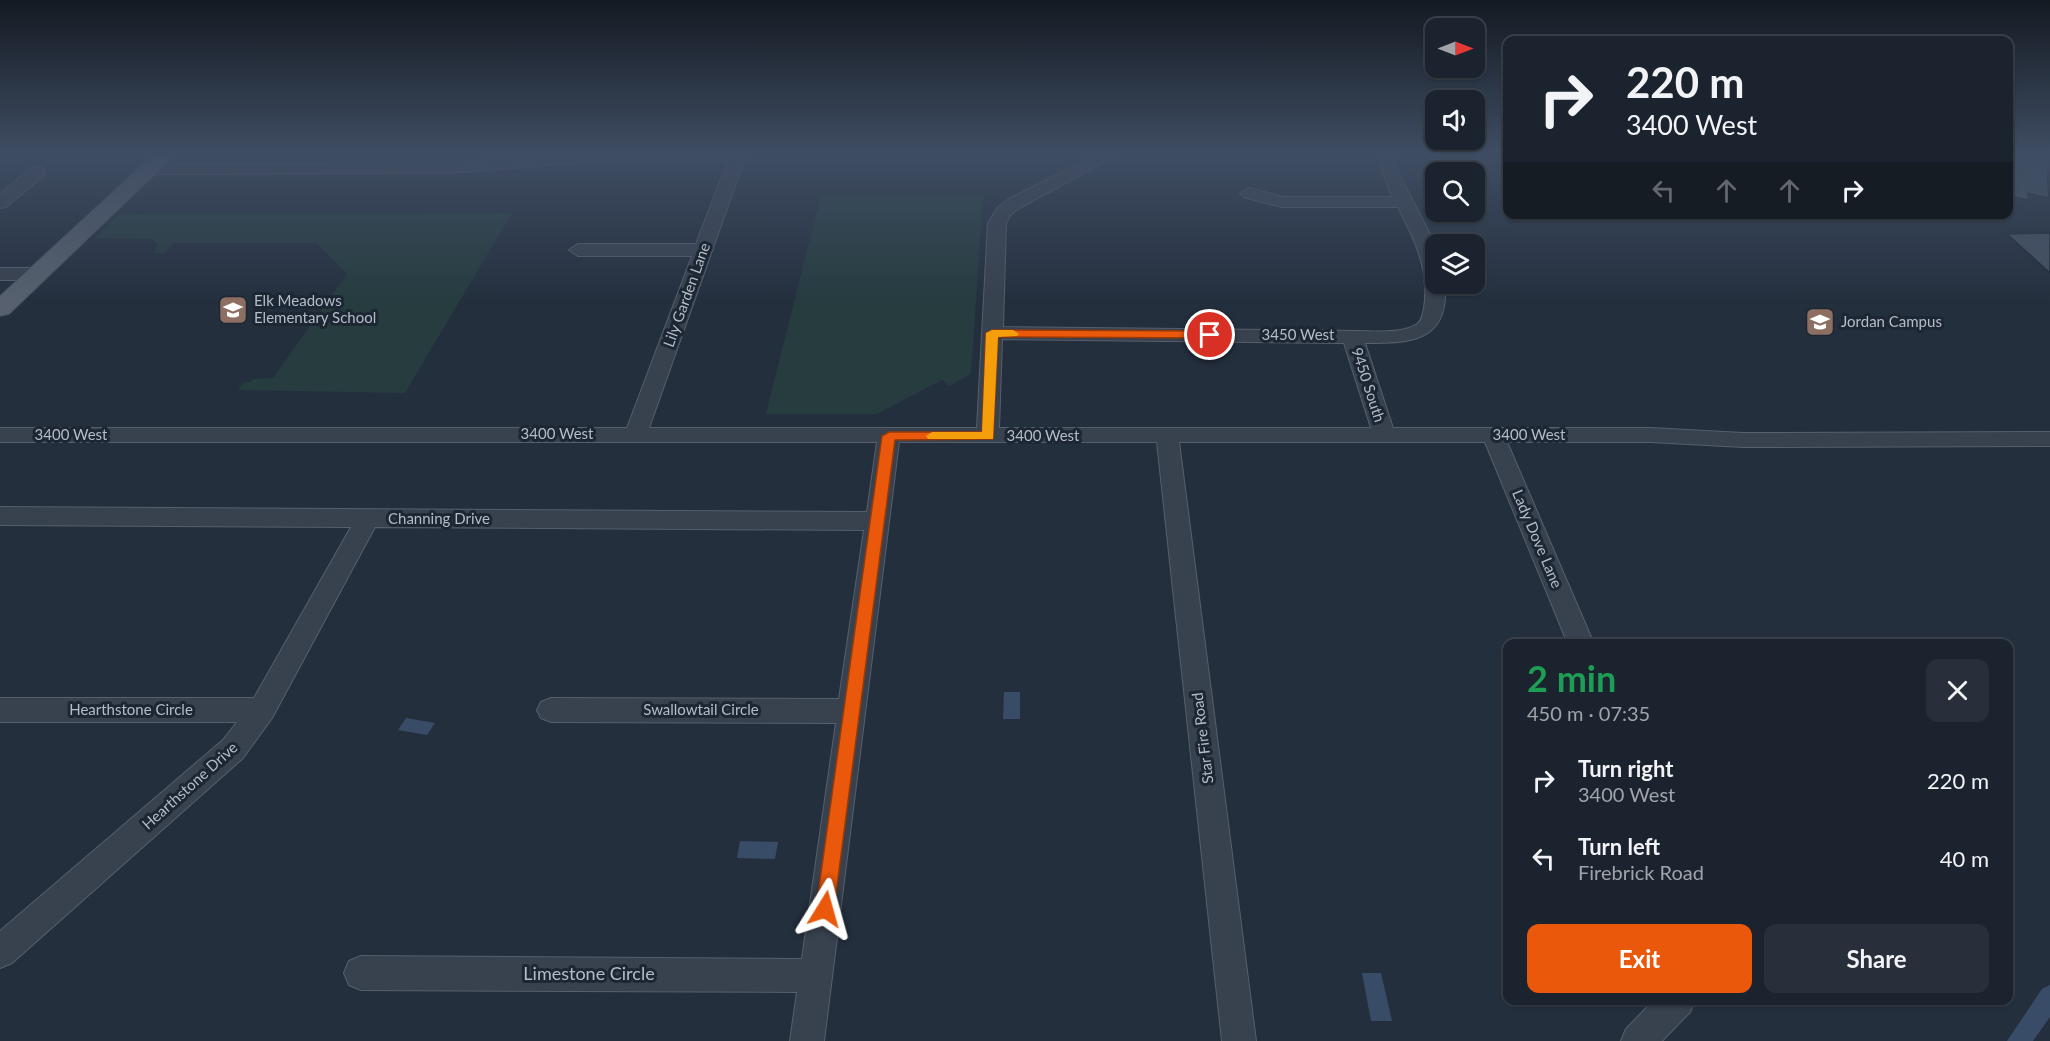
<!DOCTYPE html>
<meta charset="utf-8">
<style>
:root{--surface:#1b232e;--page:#282f3a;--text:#f1f3f6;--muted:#a0a4aa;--line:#39404a;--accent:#ea580c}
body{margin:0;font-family:Lato,sans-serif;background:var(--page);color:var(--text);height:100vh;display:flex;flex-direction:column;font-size:22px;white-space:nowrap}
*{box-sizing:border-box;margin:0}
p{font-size:20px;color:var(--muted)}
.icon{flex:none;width:33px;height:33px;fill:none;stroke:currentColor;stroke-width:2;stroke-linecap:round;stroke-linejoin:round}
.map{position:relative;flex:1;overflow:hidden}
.drawer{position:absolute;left:1503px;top:639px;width:510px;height:366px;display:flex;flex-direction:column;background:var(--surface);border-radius:12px;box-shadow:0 2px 4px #0004,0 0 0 2px var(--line)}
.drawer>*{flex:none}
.banner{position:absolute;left:1503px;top:36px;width:510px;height:183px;border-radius:12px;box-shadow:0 2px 4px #0004,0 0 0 2px var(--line);background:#1b232e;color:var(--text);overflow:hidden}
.needle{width:39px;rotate:90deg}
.controls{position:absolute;left:1425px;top:18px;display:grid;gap:12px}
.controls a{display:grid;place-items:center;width:60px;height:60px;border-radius:12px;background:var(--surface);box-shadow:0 2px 4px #0004,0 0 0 2px var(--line);font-size:30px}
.pin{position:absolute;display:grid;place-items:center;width:51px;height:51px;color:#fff;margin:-26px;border:3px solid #fff;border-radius:50%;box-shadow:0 2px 6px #0007}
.me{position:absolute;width:66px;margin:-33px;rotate:8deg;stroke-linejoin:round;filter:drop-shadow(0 0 4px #0008)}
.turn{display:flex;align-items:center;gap:21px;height:126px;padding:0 24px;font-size:27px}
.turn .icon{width:78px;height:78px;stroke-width:2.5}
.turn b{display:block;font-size:42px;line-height:51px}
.lanes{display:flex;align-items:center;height:57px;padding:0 24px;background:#0003;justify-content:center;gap:30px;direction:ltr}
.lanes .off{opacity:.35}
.round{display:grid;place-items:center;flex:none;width:63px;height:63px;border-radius:12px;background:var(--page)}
.head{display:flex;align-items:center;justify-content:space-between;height:102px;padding:0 24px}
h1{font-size:36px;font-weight:700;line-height:45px;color:#1e9e55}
.action{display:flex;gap:12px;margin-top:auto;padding:12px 24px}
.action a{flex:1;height:69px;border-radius:12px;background:var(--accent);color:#fff;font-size:24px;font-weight:700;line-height:69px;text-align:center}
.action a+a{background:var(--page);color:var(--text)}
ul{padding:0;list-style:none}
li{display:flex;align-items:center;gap:18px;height:78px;padding:0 24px}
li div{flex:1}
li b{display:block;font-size:22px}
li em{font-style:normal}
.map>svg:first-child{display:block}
</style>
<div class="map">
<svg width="2050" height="1041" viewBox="0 0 2050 1041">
<rect width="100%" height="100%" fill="#242f3e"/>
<g fill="#263c3f">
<path d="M821,195h162l-12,179 -22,12 -7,-6 -65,34h-111z"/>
<path d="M512,213l-107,180 -167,-3 5,-7 7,-1 3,-3 20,-1 74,-104 -31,-31h-142l-9,10h-12l5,-9 -8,-5 -55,-1 25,-24z"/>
</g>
<g fill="#394c67">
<path d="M1004,692h16v27h-17z"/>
<path d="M406,718l29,5 -8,12 -29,-5z"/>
<path d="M740,841l38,1 -3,17 -38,-1z"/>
<path d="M1362,973h19l11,48h-21z"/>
</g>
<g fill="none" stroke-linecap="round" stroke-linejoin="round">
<path fill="#394c67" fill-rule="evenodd" d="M2050,985v32l-17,24h-26l35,-52z"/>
</g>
<g fill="#455162" stroke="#1f2835" stroke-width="1.5">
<path d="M2008,155h42v15h-3l2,28 -21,-5 1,7 -21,-4z"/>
<path d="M2050,233v40l-43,-39z"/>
</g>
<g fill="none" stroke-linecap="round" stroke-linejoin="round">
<g stroke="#565f6c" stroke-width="2">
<g id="minor">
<path d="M547,155h199l-97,273h328l11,-205 10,-16 11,-8 87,-44h21l-96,52 -10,7 -5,9 -3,104 354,4c18,0 45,3 60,-7 6,-4 5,-10 7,-16 6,-38 -9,-68 -26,-101h-116l-39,-10 -3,-4 9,-5 34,9h109l-15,-42h16l7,21 36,70v38h9c4,58 -34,59 -80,59l28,85h258l92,5 307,-1v14l-307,1 -92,-5h-144l87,202h-26l-83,-202h-306l77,599h-34l-65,-599h-258l-75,599h-34l7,-49 -436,-2 -12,-5 -5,-12 5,-12 12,-5 441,3 34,-236 -285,-1 -10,-4 -4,-8 4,-8 10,-4 288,1 25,-169 -489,-3 -103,191 -29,40 -231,205 -12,5v-37l223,-191 14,-18h-237v-24h254l97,-171 -351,-2v-18l867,5 10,-70h-877v-14h627l65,-172h-114l-9,-6 9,-6h118l31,-81h-154l-124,10 -299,1 -8,-5 8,-5 299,-1zM1002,339l342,4 27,85h-372z"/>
<path d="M37,167l6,1 2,4 -2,4 -37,31 -6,1v-14l31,-26z"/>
<path d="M0,268h37l9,6 -9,6h-37z"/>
<path d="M1654,1000h41l-5,12 -28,29h-41l5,-12z"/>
</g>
</g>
<g stroke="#414a57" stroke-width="2">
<path id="major" d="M153,155h22l-166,159 -9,2v-20z"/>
</g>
<use href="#minor" fill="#38414e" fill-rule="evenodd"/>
<use href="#major" fill="#56606e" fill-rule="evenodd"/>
</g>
<linearGradient id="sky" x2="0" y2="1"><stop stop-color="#141a22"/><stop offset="0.51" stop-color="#3f4d63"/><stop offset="1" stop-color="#3f4d63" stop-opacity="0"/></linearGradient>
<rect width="2050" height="301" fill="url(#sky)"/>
<path fill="#ea580c" stroke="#983908" stroke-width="1.5" d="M992,330l218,1 5,4 -5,3 -212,-1 -5,102 -98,1 -61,469 -3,7 -6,2 -7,-2 -2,-7 66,-473 7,-4h93l4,-99z"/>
<path fill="#f59e0b" d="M1013,330l6,4 -2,2 -19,1 -5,102h-65l-2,-3 6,-4h50l4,-99 6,-3z"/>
<defs>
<g id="school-square" transform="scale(1.5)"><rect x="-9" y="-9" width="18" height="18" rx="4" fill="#8d6e63" stroke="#1d2633"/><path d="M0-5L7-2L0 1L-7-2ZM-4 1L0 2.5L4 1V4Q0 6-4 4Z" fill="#fff"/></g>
<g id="university-square" transform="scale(1.5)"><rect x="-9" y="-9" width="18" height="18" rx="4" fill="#8d6e63" stroke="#1d2633"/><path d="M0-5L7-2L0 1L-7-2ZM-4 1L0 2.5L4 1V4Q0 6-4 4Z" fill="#fff"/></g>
</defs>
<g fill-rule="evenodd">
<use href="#school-square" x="233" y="310"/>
<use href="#university-square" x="1820" y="322"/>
</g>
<g text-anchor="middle" stroke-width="6" stroke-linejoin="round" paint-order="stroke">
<g font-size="15" fill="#b4bcc9" stroke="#1d2633">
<text transform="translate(687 295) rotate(-70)" y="5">Lily Garden Lane</text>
<text x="1298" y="340">3450 West</text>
<text transform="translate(1368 385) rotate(72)" y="5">9450 South</text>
<text x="557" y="439">3400 West</text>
<text x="71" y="440">3400 West</text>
<text x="1529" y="440">3400 West</text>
<text x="1043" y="441">3400 West</text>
<text x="439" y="524">Channing Drive</text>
<text transform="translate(1537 539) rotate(67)" y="5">Lady Dove Lane</text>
<text x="131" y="715">Hearthstone Circle</text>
<text x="701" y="715">Swallowtail Circle</text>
<text transform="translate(1203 738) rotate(-97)" y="5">Star Fire Road</text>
<text transform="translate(190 786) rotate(-42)" y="5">Hearthstone Drive</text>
</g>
<g font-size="15" fill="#b4bcc9" stroke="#1d2633" text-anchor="start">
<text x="254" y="306">Elk Meadows<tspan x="254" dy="17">Elementary School</tspan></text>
<text x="1841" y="327">Jordan Campus</text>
</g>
<g font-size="18" fill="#b4bcc9" stroke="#1d2633">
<text x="589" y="980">Limestone Circle</text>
</g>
</g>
</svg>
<div class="controls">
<a><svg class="needle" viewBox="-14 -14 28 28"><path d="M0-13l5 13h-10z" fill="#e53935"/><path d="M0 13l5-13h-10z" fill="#a0a4aa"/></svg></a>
<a><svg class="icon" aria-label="sound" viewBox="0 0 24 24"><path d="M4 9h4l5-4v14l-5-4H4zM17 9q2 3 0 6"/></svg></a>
<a><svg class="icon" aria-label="search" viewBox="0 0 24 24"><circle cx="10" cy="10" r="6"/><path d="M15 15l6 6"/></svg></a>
<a><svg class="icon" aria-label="layers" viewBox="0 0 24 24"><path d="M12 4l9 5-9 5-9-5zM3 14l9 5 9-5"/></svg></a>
</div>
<div class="pin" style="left:1210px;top:335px;background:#d93025"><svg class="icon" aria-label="arrive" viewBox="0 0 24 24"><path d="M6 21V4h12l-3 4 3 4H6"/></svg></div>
<svg class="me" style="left:825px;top:909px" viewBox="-20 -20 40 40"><path d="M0-17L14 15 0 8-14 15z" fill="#ea580c" stroke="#fff" stroke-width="4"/></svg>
<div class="banner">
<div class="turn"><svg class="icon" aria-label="right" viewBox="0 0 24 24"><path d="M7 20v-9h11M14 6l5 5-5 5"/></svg><div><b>220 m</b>3400 West</div></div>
<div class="lanes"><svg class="icon off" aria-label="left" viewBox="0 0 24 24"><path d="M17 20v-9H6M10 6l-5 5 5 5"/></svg><svg class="icon off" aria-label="ahead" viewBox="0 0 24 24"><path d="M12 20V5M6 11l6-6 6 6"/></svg><svg class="icon off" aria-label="ahead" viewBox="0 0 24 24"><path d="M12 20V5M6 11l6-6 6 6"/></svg><svg class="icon" aria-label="right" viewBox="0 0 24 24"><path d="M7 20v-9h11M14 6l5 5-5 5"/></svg></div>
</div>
<section class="drawer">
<div class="head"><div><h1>2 min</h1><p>450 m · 07:35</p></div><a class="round"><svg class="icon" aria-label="close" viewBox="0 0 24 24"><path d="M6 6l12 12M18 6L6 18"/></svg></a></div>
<ul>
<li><svg class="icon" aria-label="right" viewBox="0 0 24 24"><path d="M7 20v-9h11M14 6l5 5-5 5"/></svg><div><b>Turn right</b><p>3400 West</p></div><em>220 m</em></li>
<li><svg class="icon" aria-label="left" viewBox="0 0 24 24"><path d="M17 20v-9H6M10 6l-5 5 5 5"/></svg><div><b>Turn left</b><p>Firebrick Road</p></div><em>40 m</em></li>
</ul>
<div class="action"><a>Exit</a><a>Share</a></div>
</section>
</div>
